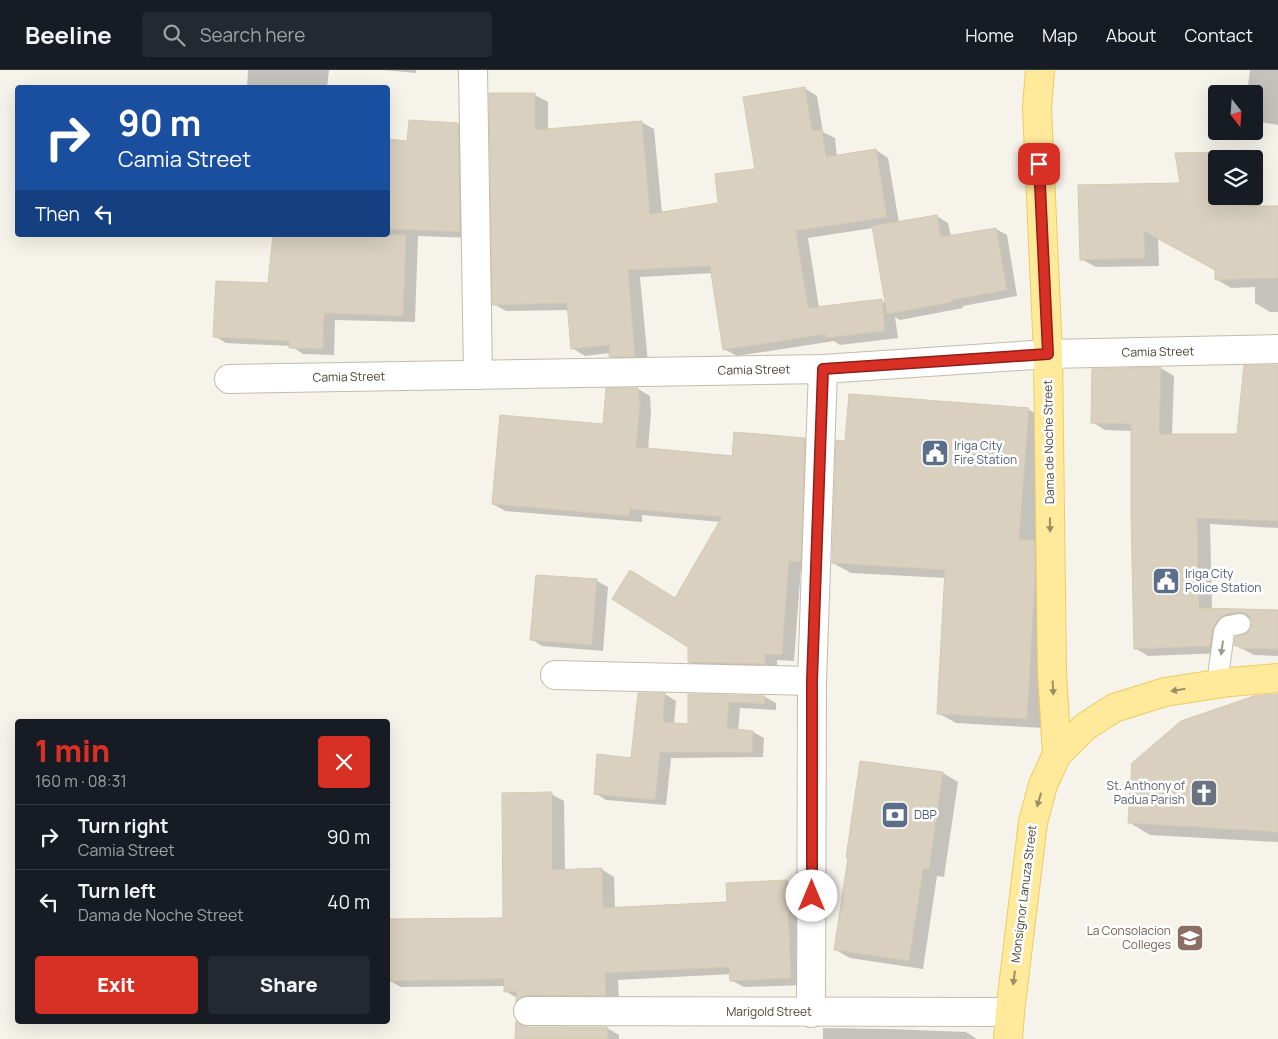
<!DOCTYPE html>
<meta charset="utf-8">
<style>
:root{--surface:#171b24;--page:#242831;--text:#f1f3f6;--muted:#9ea1a6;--line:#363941;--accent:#d93025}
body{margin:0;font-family:Manrope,sans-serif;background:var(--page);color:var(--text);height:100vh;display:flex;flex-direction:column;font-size:19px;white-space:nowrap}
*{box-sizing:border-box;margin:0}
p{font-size:16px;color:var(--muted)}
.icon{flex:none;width:28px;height:28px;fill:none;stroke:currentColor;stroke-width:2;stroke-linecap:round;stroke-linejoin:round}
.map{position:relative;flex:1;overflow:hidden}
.side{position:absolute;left:15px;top:649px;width:375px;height:305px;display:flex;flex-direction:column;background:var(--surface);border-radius:5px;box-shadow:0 5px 20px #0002}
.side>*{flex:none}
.top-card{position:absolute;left:15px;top:15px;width:375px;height:152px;border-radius:5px;box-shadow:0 5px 20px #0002;background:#1a4fa0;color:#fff;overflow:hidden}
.needle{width:32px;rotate:163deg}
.tools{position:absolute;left:1208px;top:15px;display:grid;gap:10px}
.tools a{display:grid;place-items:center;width:55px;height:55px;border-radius:5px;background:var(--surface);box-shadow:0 5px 20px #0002;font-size:25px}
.pin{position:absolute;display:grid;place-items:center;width:42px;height:42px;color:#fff;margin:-21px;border-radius:10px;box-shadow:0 2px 8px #0006}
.me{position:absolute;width:55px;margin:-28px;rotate:0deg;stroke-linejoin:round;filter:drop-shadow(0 0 4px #0008)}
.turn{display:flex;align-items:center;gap:18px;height:105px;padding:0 20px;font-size:22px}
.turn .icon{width:65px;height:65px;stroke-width:2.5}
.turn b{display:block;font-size:35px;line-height:42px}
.then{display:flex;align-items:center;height:48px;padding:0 20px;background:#0003;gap:10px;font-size:19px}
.round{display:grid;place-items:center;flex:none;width:52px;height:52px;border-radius:5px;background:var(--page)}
.overview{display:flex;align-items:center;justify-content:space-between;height:85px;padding:0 20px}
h1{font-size:30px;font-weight:800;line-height:38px;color:var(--accent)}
.primary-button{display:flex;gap:10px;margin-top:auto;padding:10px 20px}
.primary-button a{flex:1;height:58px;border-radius:5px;background:var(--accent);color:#fff;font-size:20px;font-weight:800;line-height:58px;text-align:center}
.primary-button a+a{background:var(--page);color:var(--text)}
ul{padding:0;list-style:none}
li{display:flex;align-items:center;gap:15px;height:65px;padding:0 20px;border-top:1px solid var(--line)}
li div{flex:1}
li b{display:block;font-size:19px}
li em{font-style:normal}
header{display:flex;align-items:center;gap:30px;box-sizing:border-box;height:70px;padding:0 25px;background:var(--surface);border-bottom:1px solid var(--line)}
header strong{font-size:24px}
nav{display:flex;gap:28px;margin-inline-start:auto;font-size:18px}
.search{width:350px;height:45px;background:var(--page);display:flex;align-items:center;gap:12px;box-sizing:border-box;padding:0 18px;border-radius:5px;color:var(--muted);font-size:19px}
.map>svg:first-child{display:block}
</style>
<header>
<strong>Beeline</strong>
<div class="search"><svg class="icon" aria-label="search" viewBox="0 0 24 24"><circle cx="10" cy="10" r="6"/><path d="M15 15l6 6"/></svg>Search here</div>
<nav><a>Home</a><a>Map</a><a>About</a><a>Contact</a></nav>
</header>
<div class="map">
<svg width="1278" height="969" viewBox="0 0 1278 969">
<rect width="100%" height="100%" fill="#f6f3ea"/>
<g fill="#0003" fill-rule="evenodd">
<path d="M248,0h81l-2,18h-80z"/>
<path d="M383,0h33v3z"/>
<path d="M1250,0h28v55l-24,-4v-27h-7z"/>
<path d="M804,18l13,8 6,36 12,6 2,19 39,-7 12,8 11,65 38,-7 11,7 3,13 45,-7 11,6 10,61 -54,10v2l-63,12 -5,-3 3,21 -58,7 -6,-4 -97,15 -13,-7 -11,-76 -73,4 8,86 -25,1 -13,-8v-3l-25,3 -13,-8 -3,-38 -63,1 -12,-7 41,-209 13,7v28l93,-8 13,7 8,84 57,-9 37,-34zM873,158l14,76 -6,-3 -62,7 -11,-70z"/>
<path d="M458,54l12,7 2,107 -54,-2 -3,86 -80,-2 -1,35 -31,-1 -12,-8 -65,-3 -12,-7 55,-51 5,-50h114v-95l20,2z"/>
<path d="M1240,83l10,6h-34v37h38v-35l7,47h17v104h-8l-15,-9v-16l-24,1 -15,-9v-9l-58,-32 1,28 -63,1 -15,-8 100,-75 -4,-30z"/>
<path d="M1278,296v162l-68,-4 2,86 66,1v45l-24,-1 -19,-10 13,-11 4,-6v-9l-13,2 -16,32 -75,3 -13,-8 -2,-217 -28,-1 -13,-8 69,-54 13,8 -2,59h67z"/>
<path d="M638,319l12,7 1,16 -3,38 85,8 72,-19 12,7 -4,122 -12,-1 -7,94 -17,-1v11l-76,-2 -12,-7v-16l-13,-47 45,-77 -79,-7v7l-137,-11 -12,-7 111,-79z"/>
<path d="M850,325l179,15 18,10 -3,308 -88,-5 -18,-10 8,-135 -95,-5 -18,-10z"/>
<path d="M537,506l60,5 11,6 -5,64 -61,-5 -11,-7z"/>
<path d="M639,624h26l11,7 -2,23 15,2v-31l76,2 11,6v7l-36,-2 -2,23 15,1 11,6 -1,19 -92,1 -5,47 -60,-5 -11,-7 37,-34z"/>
<path d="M1278,625v147l-128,-7 -20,-12z"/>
<path d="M861,692l82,11 15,9 -14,95 -7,-1 -14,93 -73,-11 -14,-8 13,-92z"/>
<path d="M551,724l13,7 1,70 36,-2 13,8 1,32 113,-6 59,-21 12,7 4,96 -59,2 -13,-7v-6l-113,6 1,22 -90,6 -12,-7v-3l-12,-7v-5l-104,1 -13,-7v-60l117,-1z"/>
<path d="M517,952l9,5 81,1 12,7v4h10h-112z"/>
<path d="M823,958l66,1 77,3 11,7h-154z"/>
</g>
<g fill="#d9d0bf" stroke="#d4c9b1">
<path d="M805,17l7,44 10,-1 4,27 50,-8 11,68 -91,14 12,77 74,-9 3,32 -59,7 -1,-4 -102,16 -13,-84 -82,4 7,87h-26l1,-12 -39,4 -4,-46 -75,2 -3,-212h46v37l107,-9 8,93 68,-11 -3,-29 40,-5 -12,-72z"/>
<path d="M409,50l49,3 2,109 -72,-3v-90l19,2z"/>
<path d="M1240,82l1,7h-25v37h31l1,10h30v72l-63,2v-10l-71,-39 1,27 -65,2 -2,-75 102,-2 -5,-30z"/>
<path d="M937,145l4,22 55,-9 11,62 -55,10 1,2 -66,12 -15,-88z"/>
<path d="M273,165h133l-3,81 -79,-3 -1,36 -34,-1v-7l-76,-4 3,-56 52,2z"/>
<path d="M1244,295h34v156l-81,-3 2,90 79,2v39l-38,-1v-2h-6l1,-9 12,-4 4,-5 1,-6 -3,-6 -4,-3 -6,-1 -13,2 -8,5 -6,11 -2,16 -76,3 -3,-134v-91l-40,-1 1,-54 69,-2 -2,67h78z"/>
<path d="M606,318h32l2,17 -4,42 96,9 2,-24 71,6 -4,124 -12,-1 -7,94 -17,-1v10l-77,-2v-15l-76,-48 18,-29 45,28 47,-81 -92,-8 -1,7 -137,-12 8,-89 103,9z"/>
<path d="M849,324l180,14 -10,132h16v38l-8,141 -90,-5 8,-144 -113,-7 4,-123 9,1z"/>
<path d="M536,505l61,4 -5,66 -62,-5z"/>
<path d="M638,623h27l-2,29 25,2v-30l77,2v8l-36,-2 -2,26 26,3 -1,21h-92l-5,48 -61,-6 3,-40 34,4z"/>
<path d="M1278,624v138l-150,-9 4,-60 49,-42 73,-25z"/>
<path d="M860,691l83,11 -14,97h-6l-14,92 -75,-11 14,-92h-2z"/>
<path d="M552,722v78l50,-2 1,40 124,-6 -1,-19 61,-3 4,98 -61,3 -1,-14 -124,6 1,23 -78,-1 -7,2 -5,5v-11l-12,1v-13l-116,2v-62l115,-1 -1,-125z"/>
<path d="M516,950l5,5 7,2h79l1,12h-93z"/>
</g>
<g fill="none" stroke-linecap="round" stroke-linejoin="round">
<g stroke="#c3bcac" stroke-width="22">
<path id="service" d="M1217,614l7,-52 4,-6 12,-2"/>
</g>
<g stroke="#c3bcac" stroke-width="30">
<g id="minor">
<path d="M473,0l5,305"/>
<path d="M229,309l594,-10 225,-15 230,-5"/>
<path d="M555,605l257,6"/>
<path d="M528,941l482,1"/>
<path d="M811,943l1,-332 11,-312"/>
</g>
</g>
<g stroke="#eccc62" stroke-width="30">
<g id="primary">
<path d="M1040,0l-3,38 11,246 4,318 5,82"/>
<path d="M1008,969l2,-27 23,-190 10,-37 14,-31 29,-28 28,-18 51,-16 65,-10 48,-4"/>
</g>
</g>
<use href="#service" stroke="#fff" stroke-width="20"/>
<use href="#minor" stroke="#fff" stroke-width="28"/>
<use href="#primary" stroke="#ffe99a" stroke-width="28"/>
</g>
<defs><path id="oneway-solid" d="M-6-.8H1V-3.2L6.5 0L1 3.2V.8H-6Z" transform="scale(1.25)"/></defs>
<g fill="#9c8f64">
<use href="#oneway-solid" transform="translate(1050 455) rotate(89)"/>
<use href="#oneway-solid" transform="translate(1053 618) rotate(87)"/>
<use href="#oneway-solid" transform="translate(1178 620) rotate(171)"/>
<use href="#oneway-solid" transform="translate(1039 730) rotate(106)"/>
<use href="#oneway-solid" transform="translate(1014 908) rotate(97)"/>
</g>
<use fill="#9c9991" href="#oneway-solid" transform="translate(1222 578) rotate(98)"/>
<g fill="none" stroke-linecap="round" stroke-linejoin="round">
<g stroke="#8d1f18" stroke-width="12">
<path id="route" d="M812,826v-215l11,-312 225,-15 -9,-190"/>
</g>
<use href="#route" stroke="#d93025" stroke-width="9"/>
</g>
<defs>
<g id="civic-square" transform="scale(1.4375)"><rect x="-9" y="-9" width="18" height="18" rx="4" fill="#5c6f8a" stroke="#fff"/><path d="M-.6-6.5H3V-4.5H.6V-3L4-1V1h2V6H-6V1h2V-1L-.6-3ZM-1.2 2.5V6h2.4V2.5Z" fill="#fff"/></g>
<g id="church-square" transform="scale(1.4375)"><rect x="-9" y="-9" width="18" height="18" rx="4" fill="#6b7280" stroke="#fff"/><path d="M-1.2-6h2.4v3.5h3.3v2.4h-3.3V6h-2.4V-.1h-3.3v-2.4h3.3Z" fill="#fff"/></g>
<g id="bank-square" transform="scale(1.4375)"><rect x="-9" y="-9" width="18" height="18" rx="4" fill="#5c6f8a" stroke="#fff"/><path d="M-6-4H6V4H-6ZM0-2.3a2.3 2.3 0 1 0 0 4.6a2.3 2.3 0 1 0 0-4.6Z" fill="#fff"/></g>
<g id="university-square" transform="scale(1.4375)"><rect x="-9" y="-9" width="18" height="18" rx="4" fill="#8d6e63" stroke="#fff"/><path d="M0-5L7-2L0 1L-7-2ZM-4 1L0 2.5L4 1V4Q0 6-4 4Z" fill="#fff"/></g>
</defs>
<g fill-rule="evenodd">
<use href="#civic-square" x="935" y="383"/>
<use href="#civic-square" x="1166" y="511"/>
<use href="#church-square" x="1204" y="723"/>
<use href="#bank-square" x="895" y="745"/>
<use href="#university-square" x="1190" y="868"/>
</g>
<g text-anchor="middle" stroke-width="5" stroke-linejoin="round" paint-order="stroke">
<g font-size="12" fill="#4b4537" stroke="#fff">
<text transform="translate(1158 282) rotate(-1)" y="4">Camia Street</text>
<text transform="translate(754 300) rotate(-1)" y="4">Camia Street</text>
<text transform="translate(349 307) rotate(-1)" y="4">Camia Street</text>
<text transform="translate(1049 372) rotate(-91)" y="4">Dama de Noche Street</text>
<text transform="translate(1024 824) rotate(-83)" y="4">Monsignor Lanuza Street</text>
<text x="769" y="946">Marigold Street</text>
</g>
<g font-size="12" fill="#4e5e75" stroke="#fff" text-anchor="start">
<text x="954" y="380">Iriga City<tspan x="954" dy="14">Fire Station</tspan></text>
<text x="1185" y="508">Iriga City<tspan x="1185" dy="14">Police Station</tspan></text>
<text x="914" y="749">DBP</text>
</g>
<g font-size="12" fill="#5b616d" stroke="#fff" text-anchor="end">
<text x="1185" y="720">St. Anthony of<tspan x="1185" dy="14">Padua Parish</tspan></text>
</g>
<g font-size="12" fill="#785e54" stroke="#fff" text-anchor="end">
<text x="1171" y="865">La Consolacion<tspan x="1171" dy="14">Colleges</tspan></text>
</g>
</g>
</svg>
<div class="tools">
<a><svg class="needle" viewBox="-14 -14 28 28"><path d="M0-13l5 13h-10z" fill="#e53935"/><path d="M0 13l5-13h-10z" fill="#9ea1a6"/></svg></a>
<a><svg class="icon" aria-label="layers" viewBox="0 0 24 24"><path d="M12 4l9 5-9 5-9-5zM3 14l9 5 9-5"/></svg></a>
</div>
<div class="pin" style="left:1039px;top:94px;background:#d93025"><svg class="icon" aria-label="arrive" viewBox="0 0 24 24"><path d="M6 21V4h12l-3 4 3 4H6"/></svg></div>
<svg class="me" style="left:812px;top:826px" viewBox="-20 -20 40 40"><circle r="19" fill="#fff"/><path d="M0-13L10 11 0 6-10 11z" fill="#d93025"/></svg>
<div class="top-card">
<div class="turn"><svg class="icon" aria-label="right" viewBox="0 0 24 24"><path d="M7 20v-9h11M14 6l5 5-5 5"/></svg><div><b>90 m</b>Camia Street</div></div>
<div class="then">Then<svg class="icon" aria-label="left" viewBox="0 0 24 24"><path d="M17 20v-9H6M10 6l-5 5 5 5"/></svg></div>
</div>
<section class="side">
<div class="overview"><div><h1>1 min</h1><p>160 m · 08:31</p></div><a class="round" style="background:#d93025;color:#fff"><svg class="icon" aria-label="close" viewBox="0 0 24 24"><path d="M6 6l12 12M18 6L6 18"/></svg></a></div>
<ul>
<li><svg class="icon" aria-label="right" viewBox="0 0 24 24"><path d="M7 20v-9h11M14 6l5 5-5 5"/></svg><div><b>Turn right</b><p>Camia Street</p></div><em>90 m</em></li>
<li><svg class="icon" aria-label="left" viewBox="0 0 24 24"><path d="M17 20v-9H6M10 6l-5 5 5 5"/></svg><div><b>Turn left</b><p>Dama de Noche Street</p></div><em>40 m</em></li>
</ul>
<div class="primary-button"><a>Exit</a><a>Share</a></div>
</section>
</div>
